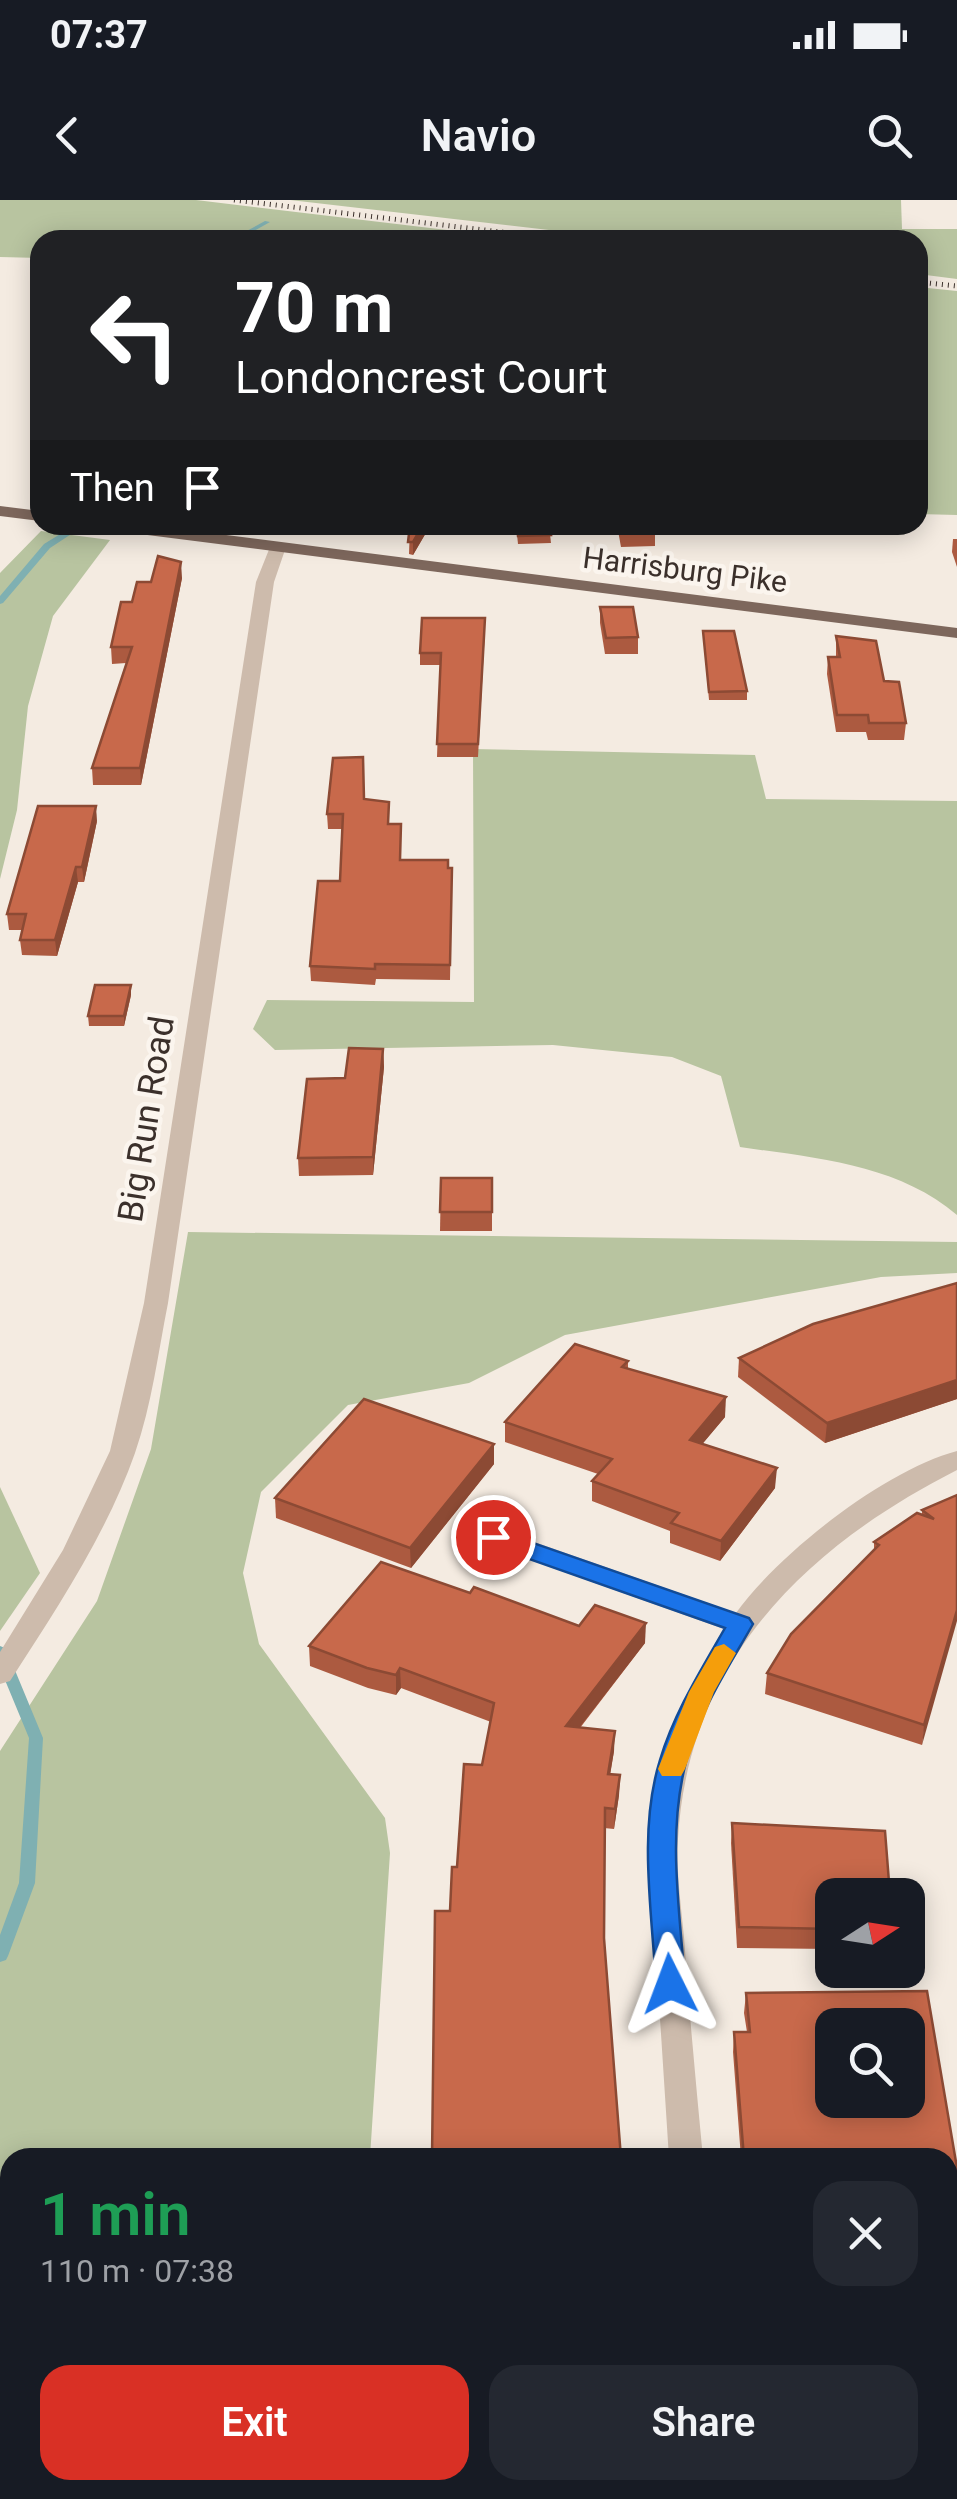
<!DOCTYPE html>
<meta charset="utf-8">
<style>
:root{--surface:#171b24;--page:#242831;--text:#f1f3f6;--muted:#9ea1a6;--accent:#d93025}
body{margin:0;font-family:Roboto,sans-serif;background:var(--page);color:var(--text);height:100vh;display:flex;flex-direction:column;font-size:38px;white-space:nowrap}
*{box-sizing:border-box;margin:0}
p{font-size:32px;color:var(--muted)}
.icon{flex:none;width:55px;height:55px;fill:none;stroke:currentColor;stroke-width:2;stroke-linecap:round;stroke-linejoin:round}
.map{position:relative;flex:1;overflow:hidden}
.panel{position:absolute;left:0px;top:1948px;width:958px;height:352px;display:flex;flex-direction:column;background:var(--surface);border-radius:30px 30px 0 0;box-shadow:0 5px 25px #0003}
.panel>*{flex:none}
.hud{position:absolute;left:30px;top:30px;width:898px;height:305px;border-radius:30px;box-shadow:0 5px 25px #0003;background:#202124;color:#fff;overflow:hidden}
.needle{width:65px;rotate:78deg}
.buttons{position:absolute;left:815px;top:1678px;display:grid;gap:20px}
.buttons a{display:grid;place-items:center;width:110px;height:110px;border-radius:20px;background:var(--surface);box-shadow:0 5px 25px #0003;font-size:50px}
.pin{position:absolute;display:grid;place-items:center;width:85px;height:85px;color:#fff;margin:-42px;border:5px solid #fff;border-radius:50%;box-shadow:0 2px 10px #0007}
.me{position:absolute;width:110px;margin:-55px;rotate:357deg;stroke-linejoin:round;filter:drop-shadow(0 0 8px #0008)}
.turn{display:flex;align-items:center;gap:35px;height:210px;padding:0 40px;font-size:45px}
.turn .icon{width:130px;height:130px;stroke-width:2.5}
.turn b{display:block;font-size:70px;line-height:85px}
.then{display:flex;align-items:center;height:95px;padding:0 40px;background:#0003;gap:20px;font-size:38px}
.round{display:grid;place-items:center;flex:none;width:105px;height:105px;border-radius:30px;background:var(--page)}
.overview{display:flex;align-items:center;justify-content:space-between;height:170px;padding:0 40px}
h1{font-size:60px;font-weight:600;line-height:75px;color:#1e9e55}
.primary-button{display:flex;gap:20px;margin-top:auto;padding:20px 40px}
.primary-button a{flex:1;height:115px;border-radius:30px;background:var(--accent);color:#fff;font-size:40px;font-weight:600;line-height:115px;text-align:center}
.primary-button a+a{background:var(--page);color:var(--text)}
.status{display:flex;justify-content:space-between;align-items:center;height:70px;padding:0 50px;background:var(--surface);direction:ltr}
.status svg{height:28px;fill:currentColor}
header{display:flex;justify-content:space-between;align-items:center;height:130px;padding:0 40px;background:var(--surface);font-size:45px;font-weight:600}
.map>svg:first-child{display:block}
</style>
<div class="status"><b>07:37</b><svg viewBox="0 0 49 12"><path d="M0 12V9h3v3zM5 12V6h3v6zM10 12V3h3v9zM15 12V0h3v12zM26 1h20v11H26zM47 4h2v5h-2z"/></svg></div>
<header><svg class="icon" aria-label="back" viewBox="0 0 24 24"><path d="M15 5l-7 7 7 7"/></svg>Navio<svg class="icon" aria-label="search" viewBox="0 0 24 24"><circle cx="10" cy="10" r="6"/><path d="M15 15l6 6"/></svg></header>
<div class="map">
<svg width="957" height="2299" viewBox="0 0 957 2299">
<rect width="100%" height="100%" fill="#f4ebe1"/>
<g fill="#b8c4a0">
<path d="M0,0h196l334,40h-490v18l-40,-1z"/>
<path d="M290,0h611l1,29h55v50l-39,-5v-34h-283z"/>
<path d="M918,87l39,4v224l-39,-1z"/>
<path d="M41,331l69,9 -57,76 -25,90 -11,104 -17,69v-306z"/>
<path d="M473,549l282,6 11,44 191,2v414c-60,-51 -142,-57 -217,-68l-19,-71 -49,-19 -119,-12 -278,5 -22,-21 14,-29 207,2z"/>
<path d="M188,1032l769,10v31l-76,4 -316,58 -96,48 -121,22 -87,87 -18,81 16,71 126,174 5,35 -20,304 -360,1v332h339v9h-349v-748l97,-150 54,-152z"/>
<path d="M0,1287l40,86 -40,58z"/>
</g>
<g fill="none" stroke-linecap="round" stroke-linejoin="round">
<g fill="#7fb0b2" fill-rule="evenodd">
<path d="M265,21l5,1 -32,18h-8z"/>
<path d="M75,325h10l-35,23 -47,55 -3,1v-8l44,-52z"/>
<path d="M0,1446l5,2 2,3 36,87 -8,145 -27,73 -2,4 -6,2v-27l19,-52 10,-145 -29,-70z"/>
</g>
<g fill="#cdbbac" fill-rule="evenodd">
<path d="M278,342l8,5 -12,35 -106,721c-10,50 -16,101 -33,150 -29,82 -78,155 -125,228l-10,3v-32l63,-102 47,-99 34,-148 112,-721 14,-35z"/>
<path d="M957,1251v19c-151,77 -269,190 -279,369 -2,32 3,66 6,98 5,74 12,147 19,221h-34l-21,-326 12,-66 20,-59 44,-78 -241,-86 -3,-6 3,-6h20l233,82c43,-60 149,-143 221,-162z"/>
<path d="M948,2279h9v20h-221l4,-9h208z"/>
<path d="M698,2290h36l1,9h-36z"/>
</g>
<g fill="#7d675c" fill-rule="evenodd">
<path d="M0,306l40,5v10l-40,-5z"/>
<path d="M100,325h47l810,103v10l-849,-108z"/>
</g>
<g stroke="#3b302b" stroke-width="5" stroke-dasharray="1 5" stroke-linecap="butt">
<path d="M234,0l334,40"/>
<path d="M918,82l39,4"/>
</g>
</g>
<g fill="#ac5a40" fill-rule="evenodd">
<path d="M410,325h33v7l-16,-1 -14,24 -4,-1z"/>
<path d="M516,325h33l2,18 -33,1z"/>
<path d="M617,325h38v21l-34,1z"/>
<path d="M953,339h4v28l-5,-15z"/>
<path d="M182,378l-41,207h-48l-1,-17 34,-105 -14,1 -1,-17 21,-45 19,-20z"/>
<path d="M600,407l38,30v17h-33l-5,-31z"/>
<path d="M485,430l-7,127h-41l3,-92h-20v-12z"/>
<path d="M703,431l44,60v9h-38z"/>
<path d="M836,436l48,45 22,42 -2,17h-36l-2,-8h-30l-9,-58 1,-17h8z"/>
<path d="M364,599l25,25 12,36 51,8 -2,112 -74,-1 -1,6 -64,-4 -1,-15 30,-85 3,-52h-15l-1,-15z"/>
<path d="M97,621l-13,61h-6l-21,74 -35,-1 -2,-15 2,-10h-13l-2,-16z"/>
<path d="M131,795l-7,31h-35l-1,-10z"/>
<path d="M383,849l1,18 -11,108 -74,1 -1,-18 47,-80z"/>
<path d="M441,978h51v53h-52z"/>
<path d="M957,1083v116l-132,44 -87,-66 1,-19z"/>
<path d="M628,1161v8l97,48 -23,27 73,44 -55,73 -50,-18v-12l-78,-30v-20l6,-7 -93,-32v-20z"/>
<path d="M494,1244v20l-83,104 -135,-50 -1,-20z"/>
<path d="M957,1295l-35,250 -157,-51 2,-21 107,-123v-8l48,-27v-5z"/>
<path d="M470,1393l109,33 66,17 -65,85 34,23 -4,23 10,1 -1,20 -5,34 -10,-1 -154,83 7,-44 25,-102 9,-43 -90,-34 -5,7 -28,-7 -58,-22 -1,-20z"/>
<path d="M732,1623l100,72v54l-95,-1 -6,-105z"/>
<path d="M927,1791l30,177v118h-9v-128h-207l-8,-106 1,-20h13l-3,-19 2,-20zM832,1825h76v75h-76z"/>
</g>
<g fill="#8c4a34">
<path d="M423,325h4v6l-14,24v-13z"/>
<path d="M181,362l1,16 -41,207 -1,-17z"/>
<path d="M96,606l1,15 -13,61 -2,-15z"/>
<path d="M76,667l2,15 -21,74 -2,-16z"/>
<path d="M131,785v10l-7,31v-10z"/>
<path d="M383,849l1,18 -11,108v-18z"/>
<path d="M957,1180v19l-132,44 2,-20z"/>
<path d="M726,1197l-1,20 -36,43 1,-20z"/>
<path d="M494,1244v20l-83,104 -1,-20z"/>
<path d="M777,1268l-2,20 -55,73 1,-20z"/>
<path d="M957,1410v11l-35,124 2,-20z"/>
<path d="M646,1423l-1,20 -80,103 1,-20z"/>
<path d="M400,1468l1,20 -5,7v-20z"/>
<path d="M615,1531l-1,20 -7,43 1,-20z"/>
<path d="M620,1575l-1,20 -5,34 1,-20z"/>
</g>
<g fill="#c8694b" stroke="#8c4a34" stroke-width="2.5" fill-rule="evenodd">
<path d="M410,325h13l-10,17h-5z"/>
<path d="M517,325h32l2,10 -33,1z"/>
<path d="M620,325h35l1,6h-35z"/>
<path d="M158,356l23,6 -41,206h-48l40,-121h-21l10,-45h11l5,-20h14z"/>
<path d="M600,407h33l5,30 -32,1z"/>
<path d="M422,418h63l-7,126h-41l4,-91h-21z"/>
<path d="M703,431h31l13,60 -38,1z"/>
<path d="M836,436l40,5 8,40 15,1 7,41h-37l-1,-8h-31l-9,-58h12z"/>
<path d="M363,557l1,42 25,3 -1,22h13l-1,36h48v8h4l-2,97 -75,-1v5l-65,-3 8,-85h22l3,-67h-16l6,-56z"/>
<path d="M38,606h58l-14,61h-6l-21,73h-35l6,-26h-19z"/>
<path d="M95,785h36l-7,31h-36z"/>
<path d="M349,848l34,1 -10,108 -75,1 9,-79 38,-1z"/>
<path d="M441,978h51v34h-52z"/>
<path d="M957,1083v97l-130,43 -88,-65 74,-34z"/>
<path d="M575,1144l53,17 -6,6 104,30 -36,43 87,28 -56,73 -50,-18 8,-10 -87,-32 20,-22 -107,-37z"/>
<path d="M364,1199l130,45 -84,104 -135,-50z"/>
<path d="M957,1295v115l-33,115 -157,-52 24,-39 88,-89 -5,-3 43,-29 17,6 -12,-9z"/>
<path d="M381,1362l89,31 4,-6 105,39 16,-21 51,18 -80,103 49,5 -7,43 12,1 -5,34 -10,-1 -1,130 17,220h-189l3,-247h15l2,-44h5l7,-103 18,1 12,-62 -94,-35 -4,7 -29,-7 -58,-22z"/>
<path d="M732,1623l153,8 5,64h-58v34l-93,-2z"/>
<path d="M927,1791l30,177v98h-9v-108h-204l-10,-126h16l-4,-39zM832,1825h76v75h-76z"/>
</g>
<path fill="#1a73e8" stroke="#114b97" stroke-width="2.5" d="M493,1329l256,89 4,6c-25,44 -55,89 -67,138 -19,72 -6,150 -1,222l-4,8h-21l-4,-8c-4,-72 -18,-154 4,-224 14,-47 41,-90 65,-132l-241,-85 -3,-6z"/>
<path fill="#f59e0b" d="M724,1444l12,9 -22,39 -29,77 -4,7h-19l-4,-7 31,-77 26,-45z"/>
<g text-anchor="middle" stroke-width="9" stroke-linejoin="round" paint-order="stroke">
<g font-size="30" fill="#3b302b" stroke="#fbf5ee">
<text transform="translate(685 370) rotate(7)" y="10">Harrisburg Pike</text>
</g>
<g font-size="35" fill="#3b302b" stroke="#fbf5ee">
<text transform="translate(146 919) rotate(-81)" y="12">Big Run Road</text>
</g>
</g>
</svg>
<div class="buttons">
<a><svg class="needle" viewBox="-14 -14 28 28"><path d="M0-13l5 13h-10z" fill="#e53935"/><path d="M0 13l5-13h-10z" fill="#9ea1a6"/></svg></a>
<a><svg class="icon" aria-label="search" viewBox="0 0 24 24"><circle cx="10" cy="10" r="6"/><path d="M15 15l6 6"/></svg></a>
</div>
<div class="pin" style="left:493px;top:1337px;background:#d93025"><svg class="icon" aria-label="arrive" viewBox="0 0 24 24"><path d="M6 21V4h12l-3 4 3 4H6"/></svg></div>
<svg class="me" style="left:670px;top:1784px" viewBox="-20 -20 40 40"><path d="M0-17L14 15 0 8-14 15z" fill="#1a73e8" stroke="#fff" stroke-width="4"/></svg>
<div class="hud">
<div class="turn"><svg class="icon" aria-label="left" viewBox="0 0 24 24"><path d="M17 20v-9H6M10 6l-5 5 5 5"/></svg><div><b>70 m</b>Londoncrest Court</div></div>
<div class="then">Then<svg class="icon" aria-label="arrive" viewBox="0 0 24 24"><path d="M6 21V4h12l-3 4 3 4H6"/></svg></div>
</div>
<section class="panel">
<div class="overview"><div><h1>1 min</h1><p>110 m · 07:38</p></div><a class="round"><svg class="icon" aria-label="close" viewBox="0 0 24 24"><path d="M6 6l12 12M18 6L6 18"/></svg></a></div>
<div class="primary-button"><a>Exit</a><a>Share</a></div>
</section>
</div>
